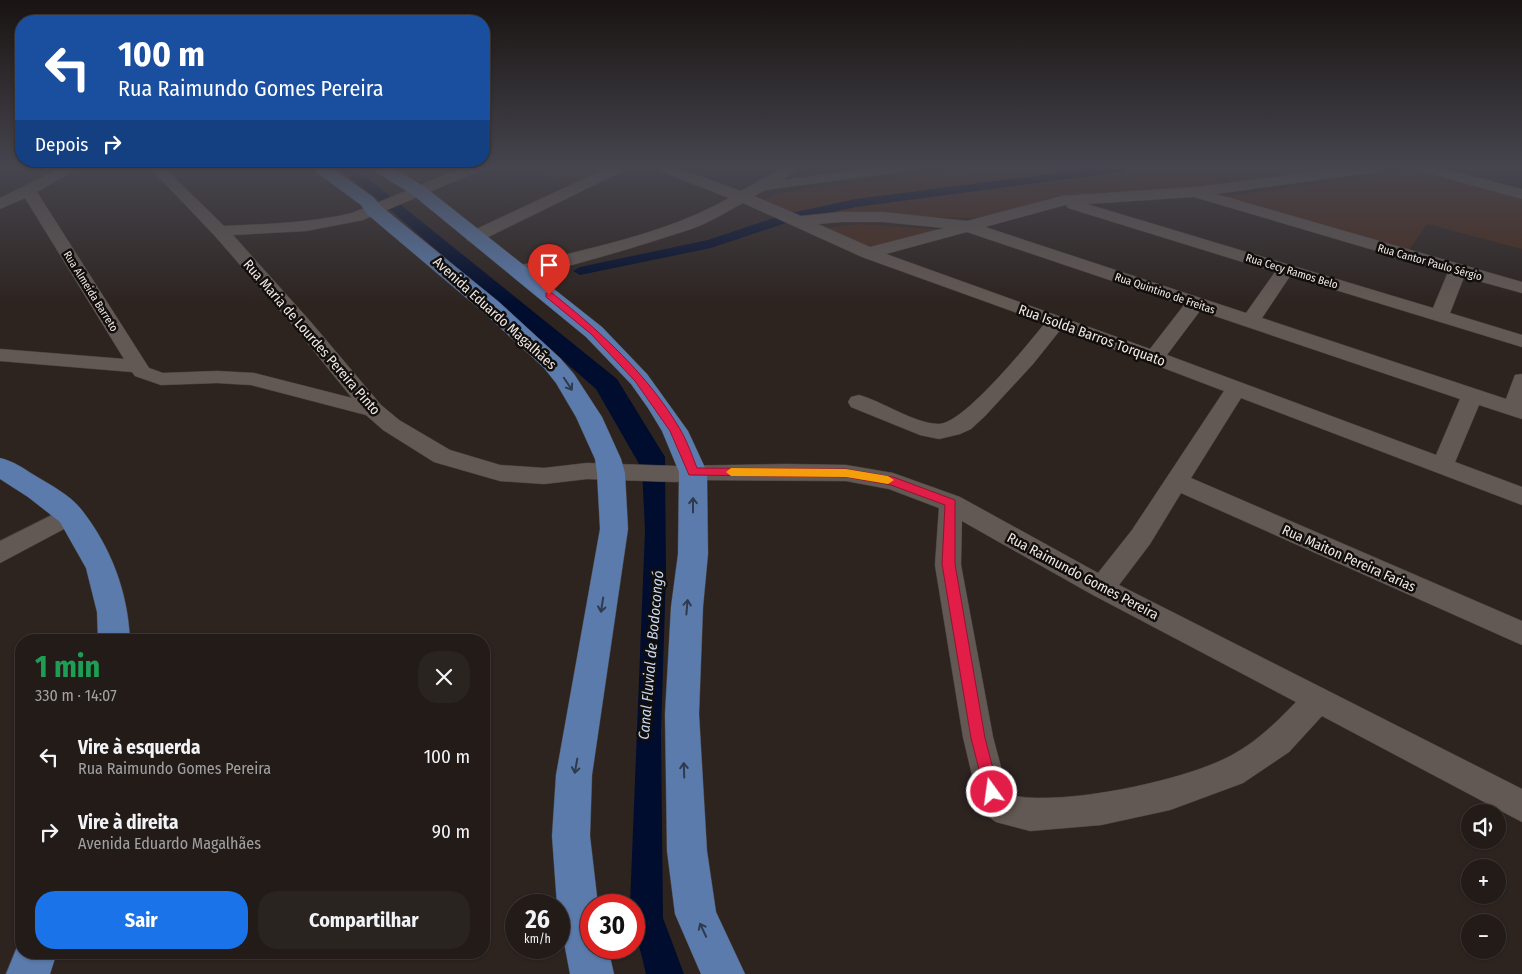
<!DOCTYPE html>
<html lang="pt">
<meta charset="utf-8">
<style>
:root{--surface:#221b18;--page:#2a2421;--text:#f1f3f6;--muted:#a2a1a2;--line:#3f3937;--accent:#1a73e8}
body{margin:0;font-family:"Fira Sans Condensed",sans-serif;background:var(--page);color:var(--text);height:100vh;display:flex;flex-direction:column;font-size:19px;white-space:nowrap}
*{box-sizing:border-box;margin:0}
p{font-size:16px;color:var(--muted)}
.icon{flex:none;width:28px;height:28px;fill:none;stroke:currentColor;stroke-width:2;stroke-linecap:round;stroke-linejoin:round}
.map{position:relative;flex:1;overflow:hidden}
.details{position:absolute;left:15px;top:634px;width:475px;height:325px;display:flex;flex-direction:column;background:var(--surface);border-radius:20px;box-shadow:0 1px 4px #0004,0 0 0 1px var(--line)}
.details>*{flex:none}
.banner{position:absolute;left:15px;top:15px;width:475px;height:152px;border-radius:20px;box-shadow:0 1px 4px #0004,0 0 0 1px var(--line);background:#1a4fa0;color:#fff;overflow:hidden}
.controls{position:absolute;left:1461px;top:804px;display:grid;gap:10px}
.controls a{display:grid;place-items:center;width:45px;height:45px;border-radius:50%;background:var(--surface);box-shadow:0 1px 4px #0004,0 0 0 1px var(--line);font-size:25px}
.speed{position:absolute;left:505px;top:894px;display:flex;gap:10px;font-size:25px;font-weight:700;text-align:center}
.speed>*{display:grid;place-content:center;width:65px;height:65px;border-radius:50%;background:var(--surface);box-shadow:0 1px 4px #0004,0 0 0 1px var(--line);line-height:1}
.speed small{font-size:12px;font-weight:400}
.speed .limit{border:8px solid #d22;background:#fff;color:#111}
.pin{position:absolute;display:grid;place-items:center;width:42px;height:42px;color:#fff;margin:-51px -21px;border-radius:50% 50% 50% 0;rotate:-45deg;box-shadow:0 0 5px #0007}
.pin .icon{rotate:45deg}
.me{position:absolute;width:55px;margin:-28px;rotate:346deg;stroke-linejoin:round;filter:drop-shadow(0 0 4px #0008)}
.turn{display:flex;align-items:center;gap:18px;height:105px;padding:0 20px;font-size:22px}
.turn .icon{width:65px;height:65px;stroke-width:2.5}
.turn b{display:block;font-size:35px;line-height:42px}
.then{display:flex;align-items:center;height:48px;padding:0 20px;background:#0003;gap:10px;font-size:19px}
.round{display:grid;place-items:center;flex:none;width:52px;height:52px;border-radius:20px;background:var(--page)}
.head{display:flex;align-items:center;justify-content:space-between;height:85px;padding:0 20px}
h1{font-size:30px;font-weight:700;line-height:38px;color:#1e9e55}
.cta{display:flex;gap:10px;margin-top:auto;padding:10px 20px}
.cta a{flex:1;height:58px;border-radius:20px;background:var(--accent);color:#fff;font-size:20px;font-weight:700;line-height:58px;text-align:center}
.cta a+a{background:var(--page);color:var(--text)}
ul{padding:0;list-style:none}
li{display:flex;align-items:center;gap:15px;height:75px;padding:0 20px}
li div{flex:1}
li b{display:block;font-size:19px}
li em{font-style:normal}
.map>svg:first-child{display:block}
</style>
<div class="map">
<svg width="1522" height="974" viewBox="0 0 1522 974">
<rect width="100%" height="100%" fill="#2d2420"/>
<path fill="#3c2d26" d="M529,168h79l-37,18z"/>
<g fill="#492a1a">
<path d="M972,168h380l-154,20 -141,11 -76,19 -80,-2 -93,3 -45,-18 14,-7 27,-5z"/>
<path d="M1403,168l119,31v50l-95,-25 -19,27 -194,-53 184,-26z"/>
<path d="M860,224l89,6 -74,21 -49,-23z"/>
</g>
<path fill="#000d2e" d="M338,168h17l262,211 48,78 1,117 -5,158 2,186 21,56h-38l-12,-49v-20h-4l15,-375 -3,-61 -46,-80 -211,-184z"/>
<g fill="none" stroke-linecap="round" stroke-linejoin="round">
<path fill="#000d2e" fill-rule="evenodd" d="M1096,168h31l-6,4 -265,35 -61,13 -84,28 -131,27 -7,-4 7,-4 128,-27 78,-26 70,-15z"/>
<g stroke="#49423e" stroke-width="1">
<g id="minor">
<path d="M61,168h18l-42,24 112,176 14,5 54,-2 37,2 98,25 -56,-69 -82,-94 -64,-67h15l59,58c43,-2 86,-3 128,-13l110,-45h19l-2,3 -116,49 -57,11 -73,4 77,86 71,84 18,15 51,30 50,15 44,3 43,-5 89,3 110,-2 60,1 47,8 67,24 138,76 34,-43 92,-139 -163,-62 -28,35 -48,52 -14,13 -11,5 -21,5 -19,-4 -69,-28 -3,-5 3,-5 8,-2c25,7 54,28 79,29 24,2 91,-81 107,-101l-183,-66 -119,-54c-17,9 -34,20 -52,26 -27,9 -157,51 -178,46l-3,-4 3,-4c72,-18 151,-32 216,-69l-69,-27 -2,-3h19l64,23 41,-23h17l-16,12 88,-12h36l-2,3 -5,1 -135,18 -11,6 47,20 40,-4h42l84,9 95,-25 132,-9 152,-19h37l-2,3 -5,1 -160,22 306,88v11l-58,-16 -14,36 72,22v12l-232,-71 -28,42 244,81 9,-24 7,-1v45l-43,-14 -24,57 67,25v18l-281,-107 -50,80 331,143v24l-341,-152 -31,51 -31,41 403,204v33l-200,-106 -33,36 -46,31 -73,27 -69,15 -71,6 -34,-9 -7,-5 -13,-25 -13,-55 -28,-172 4,-57 -50,-19 -43,-8 -153,-1 -17,2 -89,-3 -43,5 -44,-3 -66,-19 -51,-32 -17,-15 -115,-30 -34,-2 -56,2 -26,-9 -3,-4 -132,-11v-12l124,10 -99,-161 -25,11v-11zM1194,197l254,75 -15,36 -346,-104zM1066,205l2,3 207,64 -29,41 -261,-86zM841,222h42l61,6 -74,19 -52,-23zM967,232l217,73 -34,44 -264,-95zM1200,311l260,88 -24,56 -269,-100zM962,521l131,74 203,107c-22,23 -45,45 -74,58 -47,22 -156,45 -207,36l-9,-10 -13,-49 -32,-172z"/>
<path d="M607,168h18l-2,3 -143,70h-12l-2,-4 2,-4z"/>
<path d="M1418,168h22l82,21v10l-102,-28z"/>
<path d="M70,506l9,3 3,6 -3,6 -79,42v-22z"/>
</g>
</g>
<g stroke="#49423e" stroke-width="1">
<g id="major">
<path d="M314,168h18l41,29 8,9 118,96 61,56 14,16 28,43 19,42 4,14 3,56 -36,246 -2,61 8,69h-7v43h17l6,26h-44l-11,-58v-11h-2l-5,-69 4,-61 44,-246 -3,-56 -2,-14 -19,-42 -20,-34 -12,-15 -61,-56 -116,-98 -6,-9 -45,-33z"/>
<path d="M374,168h19l32,19 177,140 45,47 41,57 19,41 1,82 -5,53 -4,107 8,137 9,61 29,62h-44l-26,-60 -8,-63 -2,-137 6,-107 7,-53 1,-82 -17,-41 -14,-23 -17,-24 -45,-47 -173,-142 -37,-23z"/>
<path d="M0,458c13,3 23,10 34,17 15,9 36,20 47,34 30,38 47,83 49,131h-32l-1,-28 -11,-44 -26,-46 -32,-25 -28,-18z"/>
<path d="M21,937v15h36l-7,22h-44z"/>
</g>
</g>
<use href="#minor" fill="#635954" fill-rule="evenodd"/>
<use href="#major" fill="#5b7bac" fill-rule="evenodd"/>
</g>
<defs><path id="oneway-shaft" d="M-6 0H5M1.5-3L5.5 0L1.5 3" fill="none" stroke-width="1.6" stroke-linecap="round" stroke-linejoin="round" transform="scale(1.25)"/></defs>
<g stroke="#2f3a4c">
<use href="#oneway-shaft" transform="translate(568 384) rotate(56)"/>
<use href="#oneway-shaft" transform="translate(693 505) rotate(-90)"/>
<use href="#oneway-shaft" transform="translate(602 605) rotate(99)"/>
<use href="#oneway-shaft" transform="translate(687 607) rotate(-85)"/>
<use href="#oneway-shaft" transform="translate(576 766) rotate(100)"/>
<use href="#oneway-shaft" transform="translate(684 770) rotate(-92)"/>
<use href="#oneway-shaft" transform="translate(703 930) rotate(-115)"/>
</g>
<linearGradient id="sky" x2="0" y2="1"><stop stop-color="#191412"/><stop offset="0.55" stop-color="#46454e"/><stop offset="1" stop-color="#46454e" stop-opacity="0"/></linearGradient>
<rect width="1522" height="304" fill="url(#sky)"/>
<path fill="#e11d48" stroke="#92132f" d="M546,293h6c49,39 96,82 128,136 7,12 12,26 17,39l149,1 47,8 62,23v64l30,174 14,54 -2,5 -5,2 -6,-2 -15,-59 -29,-174 3,-59 -54,-20 -45,-8 -157,-2 -19,-44 -35,-50 -44,-47 -45,-37z"/>
<path fill="#f59e0b" d="M731,468l115,1 42,7 6,4 -6,4 -42,-7 -115,-1 -5,-4z"/>
<g text-anchor="middle" stroke-width="5" stroke-linejoin="round" paint-order="stroke">
<g font-size="11" fill="#eee8e5" stroke="#120e0c">
<text transform="translate(1430 262) rotate(16)" y="4">Rua Cantor Paulo Sérgio</text>
<text transform="translate(1292 271) rotate(17)" y="4">Rua Cecy Ramos Belo</text>
<text transform="translate(91 291) rotate(58)" y="4">Rua Almeida Barreto</text>
<text transform="translate(1165 293) rotate(19)" y="4">Rua Quintino de Freitas</text>
</g>
<g font-size="14" fill="#eee8e5" stroke="#120e0c">
<text transform="translate(495 313) rotate(42)" y="5">Avenida Eduardo Magalhães</text>
<text transform="translate(1092 335) rotate(20)" y="5">Rua Isolda Barros Torquato</text>
<text transform="translate(312 337) rotate(49)" y="5">Rua Maria de Lourdes Pereira Pinto</text>
<text transform="translate(1349 558) rotate(24)" y="5">Rua Maiton Pereira Farias</text>
<text transform="translate(1083 576) rotate(28)" y="5">Rua Raimundo Gomes Pereira</text>
</g>
<g font-size="15" font-style="italic" fill="#c6d8f2" stroke="#120e0c">
<text transform="translate(651 655) rotate(-85)" y="5">Canal Fluvial de Bodocongó</text>
</g>
</g>
</svg>
<div class="controls">
<a><svg class="icon" aria-label="sound" viewBox="0 0 24 24"><path d="M4 9h4l5-4v14l-5-4H4zM17 9q2 3 0 6"/></svg></a>
<a>+</a>
<a>−</a>
</div>
<div class="speed"><div>26<small>km/h</small></div><div class="limit">30</div></div>
<div class="pin" style="left:549px;top:295px;background:#d93025"><svg class="icon" aria-label="arrive" viewBox="0 0 24 24"><path d="M6 21V4h12l-3 4 3 4H6"/></svg></div>
<svg class="me" style="left:992px;top:792px" viewBox="-20 -20 40 40"><circle r="17" fill="#e11d48" stroke="#fff" stroke-width="3"/><path d="M0-11L8 9 0 5-8 9z" fill="#fff"/></svg>
<div class="banner">
<div class="turn"><svg class="icon" aria-label="left" viewBox="0 0 24 24"><path d="M17 20v-9H6M10 6l-5 5 5 5"/></svg><div><b>100 m</b>Rua Raimundo Gomes Pereira</div></div>
<div class="then">Depois<svg class="icon" aria-label="right" viewBox="0 0 24 24"><path d="M7 20v-9h11M14 6l5 5-5 5"/></svg></div>
</div>
<section class="details">
<div class="head"><div><h1>1 min</h1><p>330 m · 14:07</p></div><a class="round"><svg class="icon" aria-label="close" viewBox="0 0 24 24"><path d="M6 6l12 12M18 6L6 18"/></svg></a></div>
<ul>
<li><svg class="icon" aria-label="left" viewBox="0 0 24 24"><path d="M17 20v-9H6M10 6l-5 5 5 5"/></svg><div><b>Vire à esquerda</b><p>Rua Raimundo Gomes Pereira</p></div><em>100 m</em></li>
<li><svg class="icon" aria-label="right" viewBox="0 0 24 24"><path d="M7 20v-9h11M14 6l5 5-5 5"/></svg><div><b>Vire à direita</b><p>Avenida Eduardo Magalhães</p></div><em>90 m</em></li>
</ul>
<div class="cta"><a>Sair</a><a>Compartilhar</a></div>
</section>
</div>
